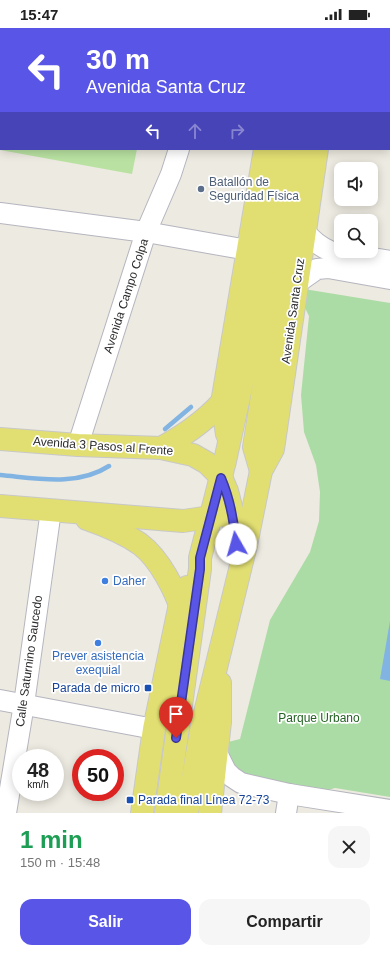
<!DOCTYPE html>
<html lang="es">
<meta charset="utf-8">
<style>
:root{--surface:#fff;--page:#f6f6f6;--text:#222;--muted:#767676;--accent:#5955e6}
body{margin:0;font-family:Arial,sans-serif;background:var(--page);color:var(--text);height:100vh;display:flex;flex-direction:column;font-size:15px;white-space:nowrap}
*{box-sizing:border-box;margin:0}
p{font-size:13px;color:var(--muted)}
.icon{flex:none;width:22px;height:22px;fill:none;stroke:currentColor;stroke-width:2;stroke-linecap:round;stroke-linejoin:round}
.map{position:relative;height:785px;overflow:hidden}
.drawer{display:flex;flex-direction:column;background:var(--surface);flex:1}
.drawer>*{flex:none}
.banner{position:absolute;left:0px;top:0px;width:390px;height:122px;box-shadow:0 2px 10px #0003;background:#5955e6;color:#fff;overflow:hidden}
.tools{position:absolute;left:334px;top:134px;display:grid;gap:8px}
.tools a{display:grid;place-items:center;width:44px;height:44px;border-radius:8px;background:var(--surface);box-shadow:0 2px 10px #0003;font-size:20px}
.speed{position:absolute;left:12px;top:721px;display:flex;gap:8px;font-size:20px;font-weight:700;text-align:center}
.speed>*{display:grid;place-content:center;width:52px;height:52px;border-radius:50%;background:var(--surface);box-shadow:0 2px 10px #0003;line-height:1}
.speed small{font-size:10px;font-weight:400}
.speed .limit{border:6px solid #d22;background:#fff;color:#111}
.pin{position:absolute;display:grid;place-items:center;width:34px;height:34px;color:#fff;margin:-41px -17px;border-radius:50% 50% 50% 0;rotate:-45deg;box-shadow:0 0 4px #0007}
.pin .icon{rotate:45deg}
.me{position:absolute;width:44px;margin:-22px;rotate:353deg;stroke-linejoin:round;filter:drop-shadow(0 0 3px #0008)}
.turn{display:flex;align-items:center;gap:14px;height:84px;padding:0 20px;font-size:18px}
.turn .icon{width:52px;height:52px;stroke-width:2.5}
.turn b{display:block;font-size:28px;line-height:34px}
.lanes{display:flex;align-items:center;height:38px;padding:0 20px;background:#0003;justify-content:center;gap:20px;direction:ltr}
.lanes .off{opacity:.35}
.round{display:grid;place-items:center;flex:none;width:42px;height:42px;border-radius:12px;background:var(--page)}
.head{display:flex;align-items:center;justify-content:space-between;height:68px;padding:0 20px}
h1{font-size:24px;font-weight:700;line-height:30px;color:#1e9e55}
.primary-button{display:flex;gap:8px;margin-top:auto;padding:8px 20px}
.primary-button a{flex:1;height:46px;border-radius:12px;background:var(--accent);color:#fff;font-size:16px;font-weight:700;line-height:46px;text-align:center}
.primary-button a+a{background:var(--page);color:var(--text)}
.status{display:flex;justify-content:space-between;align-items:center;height:28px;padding:0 20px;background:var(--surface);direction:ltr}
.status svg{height:11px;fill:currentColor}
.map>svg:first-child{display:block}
</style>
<div class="status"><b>15:47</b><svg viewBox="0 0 49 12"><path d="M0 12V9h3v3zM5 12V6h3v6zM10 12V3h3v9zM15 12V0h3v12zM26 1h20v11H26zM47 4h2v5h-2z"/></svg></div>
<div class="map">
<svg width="390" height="785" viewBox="0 0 390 785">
<rect width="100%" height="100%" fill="#edeae1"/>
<path fill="#acdca5" d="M304,261l86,14v494l-55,-9 -20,6 -69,-14 -20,-24 2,-14 12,-3 30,-119 40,-68 9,-31 1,-29 -4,-27 -12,-33 -3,-37 8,-79 -7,-14z"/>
<path fill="#b9e2a2" d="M0,0l158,1h-157v120h136l-5,25 -132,-24z"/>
<path fill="#81b4e2" d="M390,593v60l-10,-2z"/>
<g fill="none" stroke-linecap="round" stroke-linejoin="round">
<g stroke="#81b4e2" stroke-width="4.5">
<path d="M165,401l26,-22"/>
<path d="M0,447c35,3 77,12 109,-9"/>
</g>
<g stroke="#b5b5bf" stroke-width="22">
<g id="minor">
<path d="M198,0v1"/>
<path d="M0,185l146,19 102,18"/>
<path d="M305,203c7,10 14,15 25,20l60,10"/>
<path d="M297,255l20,-14 11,-1 62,11"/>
<path d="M78,417l68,-213 25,-58 8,-25"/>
<path d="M0,672l154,29"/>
<path d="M217,725l9,18 6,6 9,6 48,11 101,16"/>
<path d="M6,785l18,-109 27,-194"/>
<path d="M286,785l3,-19"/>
</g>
</g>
<g stroke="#c8c8c8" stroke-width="24">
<g id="major">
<path d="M299,1l1,-1"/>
<path d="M319,1l1,-1"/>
<path d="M340,1v-1"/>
<path d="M359,1v-1"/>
<path d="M227,406l-5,-31 43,-254"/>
<path d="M0,411l78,6 83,3 32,7 14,8 14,14 6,14 5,20 6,45"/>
<path d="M161,420c26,-14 49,-30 68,-54"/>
<path d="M261,443l-7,-24 47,-298"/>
<path d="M0,478l183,15 41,-6"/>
<path d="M87,491c17,6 37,14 53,25 20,15 35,46 43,69"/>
<path d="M142,785l12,-84 26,-125 7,-17"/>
<path d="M166,785l34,-244v-11l25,-97 19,-87 39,-225"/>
<path d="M187,785l15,-88 44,-180 15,-74 12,-22 44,-300"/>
<path d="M210,785l10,-91v-39"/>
</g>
</g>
<use href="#minor" stroke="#fff" stroke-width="20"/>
<use href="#major" stroke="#e2df72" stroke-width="22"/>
</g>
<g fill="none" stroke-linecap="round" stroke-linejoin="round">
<g stroke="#3a3796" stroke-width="10">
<path id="route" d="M176,710l24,-169v-11l21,-80c9,21 13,42 15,66"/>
</g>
<use href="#route" stroke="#5955e6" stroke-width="7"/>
</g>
<circle fill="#5c6f8a" stroke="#fff" stroke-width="1.5" cx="201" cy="161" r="4"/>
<g fill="#3f7fe0" stroke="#fff" stroke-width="1.5">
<circle cx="105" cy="553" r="4"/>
<circle cx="98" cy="615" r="4"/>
</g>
<g fill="#1a4fb4" stroke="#fff" stroke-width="1.5">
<rect x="144" y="656" width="8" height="8" rx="2"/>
<rect x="126" y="768" width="8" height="8" rx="2"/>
</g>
<g text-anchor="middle" stroke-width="3.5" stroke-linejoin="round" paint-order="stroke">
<g font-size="12" fill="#4e5e75" stroke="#fff" text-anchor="start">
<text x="209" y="158">Batallón de<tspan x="209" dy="14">Seguridad Física</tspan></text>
</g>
<g font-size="12" fill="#2d2d2d" stroke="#fff">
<text transform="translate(126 268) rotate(-72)" y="4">Avenida Campo Colpa</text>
<text transform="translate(293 283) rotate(-82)" y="4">Avenida Santa Cruz</text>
<text transform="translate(103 418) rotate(4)" y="4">Avenida 3 Pasos al Frente</text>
<text transform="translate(29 633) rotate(-82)" y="4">Calle Saturnino Saucedo</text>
</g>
<g font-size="12" fill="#366cbe" stroke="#fff" text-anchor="start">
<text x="113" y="557">Daher</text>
<text x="98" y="632" text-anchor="middle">Prever asistencia<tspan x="98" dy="14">exequial</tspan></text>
</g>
<g font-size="12" fill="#164399" stroke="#fff" text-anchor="end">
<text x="140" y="664">Parada de micro</text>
<text x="138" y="776" text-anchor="start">Parada final Línea 72-73</text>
</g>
<g font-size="12" fill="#246324" stroke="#fff">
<text x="319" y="694">Parque Urbano</text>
</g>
</g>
</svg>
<div class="tools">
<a><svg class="icon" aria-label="sound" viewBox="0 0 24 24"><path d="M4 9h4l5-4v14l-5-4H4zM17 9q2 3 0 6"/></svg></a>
<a><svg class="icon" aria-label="search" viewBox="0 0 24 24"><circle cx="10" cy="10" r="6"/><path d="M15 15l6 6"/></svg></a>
</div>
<div class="speed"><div>48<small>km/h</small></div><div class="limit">50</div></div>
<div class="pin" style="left:176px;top:710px;background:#d93025"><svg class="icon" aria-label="arrive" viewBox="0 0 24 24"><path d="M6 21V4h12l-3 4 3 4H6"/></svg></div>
<svg class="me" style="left:236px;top:516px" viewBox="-20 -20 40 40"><circle r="19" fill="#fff"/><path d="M0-13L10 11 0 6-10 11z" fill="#5955e6"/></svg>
<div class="banner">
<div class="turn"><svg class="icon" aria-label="left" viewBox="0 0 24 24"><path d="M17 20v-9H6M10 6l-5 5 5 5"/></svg><div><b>30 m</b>Avenida Santa Cruz</div></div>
<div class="lanes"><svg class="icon" aria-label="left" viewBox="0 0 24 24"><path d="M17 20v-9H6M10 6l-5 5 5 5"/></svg><svg class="icon off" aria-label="ahead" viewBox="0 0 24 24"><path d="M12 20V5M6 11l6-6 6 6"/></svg><svg class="icon off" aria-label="right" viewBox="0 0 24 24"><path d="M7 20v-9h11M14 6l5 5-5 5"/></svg></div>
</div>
</div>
<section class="drawer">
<div class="head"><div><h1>1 min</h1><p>150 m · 15:48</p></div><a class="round"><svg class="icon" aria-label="close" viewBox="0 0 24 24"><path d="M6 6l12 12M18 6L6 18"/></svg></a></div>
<div class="primary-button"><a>Salir</a><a>Compartir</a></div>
</section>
